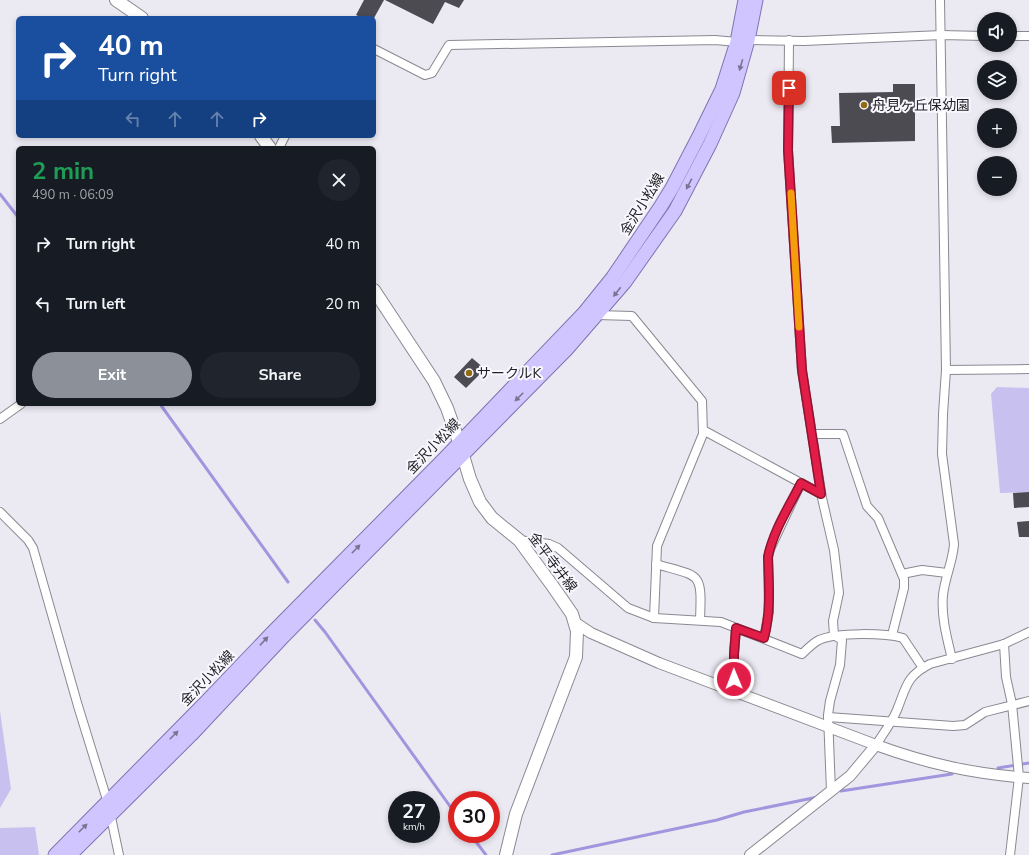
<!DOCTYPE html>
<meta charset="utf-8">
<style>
:root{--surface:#171b24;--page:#20242c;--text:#f1f3f6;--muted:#9ea1a6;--accent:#8c9099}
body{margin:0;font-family:"Nunito Sans","Noto Sans JP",sans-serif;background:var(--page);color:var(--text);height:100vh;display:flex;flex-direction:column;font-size:15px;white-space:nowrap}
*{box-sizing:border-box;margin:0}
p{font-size:13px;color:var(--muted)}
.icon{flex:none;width:22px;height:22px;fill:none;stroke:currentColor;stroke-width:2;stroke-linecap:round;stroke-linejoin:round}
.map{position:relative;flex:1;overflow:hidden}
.panel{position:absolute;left:16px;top:146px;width:360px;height:260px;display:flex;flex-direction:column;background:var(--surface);border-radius:6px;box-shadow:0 2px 6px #0003}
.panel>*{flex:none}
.banner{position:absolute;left:16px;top:16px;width:360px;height:122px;border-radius:6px;box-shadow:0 2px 6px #0003;background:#1a4fa0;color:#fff;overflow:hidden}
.buttons{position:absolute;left:977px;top:12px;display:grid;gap:8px}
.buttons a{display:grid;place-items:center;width:40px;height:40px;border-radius:50%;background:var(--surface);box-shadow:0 2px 6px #0003;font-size:20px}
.speed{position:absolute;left:388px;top:791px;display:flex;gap:8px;font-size:20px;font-weight:700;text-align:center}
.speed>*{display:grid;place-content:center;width:52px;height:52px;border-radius:50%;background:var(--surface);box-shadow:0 2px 6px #0003;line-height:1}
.speed small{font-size:10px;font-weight:400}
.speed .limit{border:6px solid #d22;background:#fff;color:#111}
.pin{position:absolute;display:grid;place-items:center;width:34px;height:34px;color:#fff;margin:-17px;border-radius:8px;box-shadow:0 2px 6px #0006}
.me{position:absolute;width:44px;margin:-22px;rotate:359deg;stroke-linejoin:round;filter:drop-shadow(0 0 3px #0008)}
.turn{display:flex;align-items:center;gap:14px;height:84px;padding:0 16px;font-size:18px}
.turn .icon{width:52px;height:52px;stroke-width:2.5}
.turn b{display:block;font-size:28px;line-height:34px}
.lanes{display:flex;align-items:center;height:38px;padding:0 16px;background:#0003;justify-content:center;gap:20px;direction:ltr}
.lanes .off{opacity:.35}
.round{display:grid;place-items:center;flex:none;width:42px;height:42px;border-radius:21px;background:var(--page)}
.overview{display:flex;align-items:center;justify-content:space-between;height:68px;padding:0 16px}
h1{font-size:24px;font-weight:700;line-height:30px;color:#1e9e55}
.cta{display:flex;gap:8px;margin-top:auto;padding:8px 16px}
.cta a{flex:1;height:46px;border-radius:24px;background:var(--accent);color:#fff;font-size:16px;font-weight:700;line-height:46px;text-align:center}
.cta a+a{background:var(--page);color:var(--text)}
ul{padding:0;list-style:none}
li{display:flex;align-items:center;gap:12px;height:60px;padding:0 16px}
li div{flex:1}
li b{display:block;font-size:15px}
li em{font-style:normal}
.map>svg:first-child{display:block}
</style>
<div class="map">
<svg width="1029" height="855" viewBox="0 0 1029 855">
<rect width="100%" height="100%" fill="#ebeaf3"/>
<g fill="#c8c1ef">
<path d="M997,387l32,1v104l-29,1 -9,-99z"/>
<path d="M0,711l11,78 -11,19z"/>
<path d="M35,827l4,28h-39v-27z"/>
</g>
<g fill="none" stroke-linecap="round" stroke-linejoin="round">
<g stroke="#a295de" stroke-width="3">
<path d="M0,194l18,23"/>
<path d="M160,404l128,178"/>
<path d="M315,620l10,12 132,184"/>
<path d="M998,768l31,-5"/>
<path d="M841,791l111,-17"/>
<path d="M470,834l16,21"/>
<path d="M552,855l165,-35 27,-8 74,-15"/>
</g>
</g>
<g fill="#4c4b52">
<path d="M364,0h20l-10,18h-12l-6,-3z"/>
<path d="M385,0h79l-5,8 -14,-6 -12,22z"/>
<path d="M893,84h22v57l-83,2 -1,-17h9l-1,-33 54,-1z"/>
<path d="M472,358l13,11 -19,19 -12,-11z"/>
<path d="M1029,492v15l-15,1 -1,-15z"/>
<path d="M1029,521v16h-10l-2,-15z"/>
</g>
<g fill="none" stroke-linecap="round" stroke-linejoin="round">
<g stroke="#8a8992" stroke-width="10">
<g id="minor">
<path d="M940,0l6,370 -3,44 -1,40 12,90c-1,17 -9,33 -11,51 -2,22 4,43 9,64"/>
<path d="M1010,36h19"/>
<path d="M748,40l56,1 138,-6 42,1"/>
<path d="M789,40l-1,110 14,221 20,127 12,52 5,43 -6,28 1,14"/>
<path d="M374,49l51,26 7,-2 17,-28 266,-5 22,2"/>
<path d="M279,148l6,-12"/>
<path d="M597,315l35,1 70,85 1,33 -46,112 -3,72"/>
<path d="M946,370l83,-1"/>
<path d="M0,419l21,-15"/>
<path d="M703,430l118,64"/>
<path d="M812,434h31l24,72 11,12 26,61v9l-12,47"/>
<path d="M0,512l28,28 5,8 45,158 30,97 11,52"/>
<path d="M519,540l30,4 9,4 70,60 26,10 67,4 81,32c5,-5 11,-11 17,-14 18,-8 66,-7 84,-2l20,30"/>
<path d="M656,564c45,13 46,7 44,56"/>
<path d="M902,574l20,-4 25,3"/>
<path d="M764,638l5,-26 -1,-55 2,-8 31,-66"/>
<path d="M1004,644l2,33 6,27 7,73 -9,78"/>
<path d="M734,691v-37l2,-26"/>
<path d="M828,717l125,9 12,-1 20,-13 44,-11"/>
<path d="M876,745c7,-11 16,-23 21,-35 9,-22 9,-34 33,-46l74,-20 25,-12"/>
<path d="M831,791l-3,-76 2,-14 10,-36 2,-25 -8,-5"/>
</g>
</g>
<g stroke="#8a8992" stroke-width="12">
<g id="tertiary">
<path d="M576,623l15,10 68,30 217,82 -26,31 -100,79"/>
<path d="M876,745c52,19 98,29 153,33"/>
</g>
</g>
<g stroke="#8a8992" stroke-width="14">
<g id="secondary">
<path d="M116,0l26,18"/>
<path d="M261,136l9,12"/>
<path d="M374,290l60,91 13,27 12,34 11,37 10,23 12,16 27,22 35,48 18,26 5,17 -1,26 -60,157 -10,41"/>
</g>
</g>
<g stroke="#7f73b2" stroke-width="15">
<g id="primary">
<path d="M55,855l150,-152 68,-71 171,-173 140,-146 29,-36 48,-71 11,-18 26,-50 24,-49 15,-47 8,-42"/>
<path d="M70,855l121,-120 90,-96 285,-289 59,-68 50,-71 35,-67 23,-51 15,-53 8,-40"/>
</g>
</g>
<use href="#minor" stroke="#fff" stroke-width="8"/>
<use href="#tertiary" stroke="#fff" stroke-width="10"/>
<use href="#secondary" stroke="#fff" stroke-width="12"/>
<use href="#primary" stroke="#d0c5fe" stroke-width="13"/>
</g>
<defs><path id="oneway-solid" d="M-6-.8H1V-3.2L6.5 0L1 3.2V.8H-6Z"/></defs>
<g fill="#7a7492">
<use href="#oneway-solid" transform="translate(741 65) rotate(106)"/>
<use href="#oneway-solid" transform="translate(689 184) rotate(118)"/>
<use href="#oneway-solid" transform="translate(617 292) rotate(128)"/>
<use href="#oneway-solid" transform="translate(519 397) rotate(135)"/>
<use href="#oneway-solid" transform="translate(356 549) rotate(-46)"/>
<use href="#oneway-solid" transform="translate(264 641) rotate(-47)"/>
<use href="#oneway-solid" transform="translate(174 735) rotate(-45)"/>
<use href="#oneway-solid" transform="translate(83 828) rotate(-45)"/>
</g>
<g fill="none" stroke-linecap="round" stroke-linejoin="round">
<g stroke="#92132f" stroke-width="10">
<path id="route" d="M734,679v-25l2,-26 28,10c7,-26 5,-54 4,-81 5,-26 21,-50 33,-74l20,11 -19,-124 -14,-220 1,-62"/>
</g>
<use href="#route" stroke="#e11d48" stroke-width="7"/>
<path stroke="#f59e0b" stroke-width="7" d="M791,193l8,134"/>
</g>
<g fill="#926a12" stroke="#f8f7fe" stroke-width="1.5">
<circle cx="864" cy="105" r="4"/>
<circle cx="469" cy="373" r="4"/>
</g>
<g text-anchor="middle" stroke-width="4" stroke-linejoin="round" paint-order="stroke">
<g font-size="14" fill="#232226" stroke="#f8f7fe" text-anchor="start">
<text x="872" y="110">舟見ヶ丘保幼園</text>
<text x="477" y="378">サークルK</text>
</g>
<g font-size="14" fill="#232226" stroke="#f8f7fe">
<text transform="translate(642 204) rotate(-58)" y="5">金沢小松線</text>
<text transform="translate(433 446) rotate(-46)" y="5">金沢小松線</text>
<text transform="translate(553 562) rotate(53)" y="5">金平寺井線</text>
<text transform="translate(207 678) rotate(-46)" y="5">金沢小松線</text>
</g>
</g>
</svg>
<div class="buttons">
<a><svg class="icon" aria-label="sound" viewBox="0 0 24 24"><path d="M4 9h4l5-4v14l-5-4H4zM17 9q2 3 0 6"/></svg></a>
<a><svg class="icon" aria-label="layers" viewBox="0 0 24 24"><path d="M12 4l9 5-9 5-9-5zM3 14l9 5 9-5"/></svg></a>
<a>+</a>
<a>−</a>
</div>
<div class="speed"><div>27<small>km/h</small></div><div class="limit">30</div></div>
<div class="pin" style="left:789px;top:88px;background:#d93025"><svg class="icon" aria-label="arrive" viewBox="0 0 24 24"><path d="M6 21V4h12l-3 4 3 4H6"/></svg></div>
<svg class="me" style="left:734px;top:679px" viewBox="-20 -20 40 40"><circle r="17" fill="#e11d48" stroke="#fff" stroke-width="3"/><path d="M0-11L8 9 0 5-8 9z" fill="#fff"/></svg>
<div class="banner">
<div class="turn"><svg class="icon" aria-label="right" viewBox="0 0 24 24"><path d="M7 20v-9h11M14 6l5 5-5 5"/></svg><div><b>40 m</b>Turn right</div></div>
<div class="lanes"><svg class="icon off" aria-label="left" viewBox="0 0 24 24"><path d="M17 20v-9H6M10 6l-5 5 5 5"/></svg><svg class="icon off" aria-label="ahead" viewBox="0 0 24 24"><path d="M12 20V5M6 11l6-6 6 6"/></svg><svg class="icon off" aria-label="ahead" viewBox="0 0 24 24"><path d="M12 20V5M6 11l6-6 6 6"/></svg><svg class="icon" aria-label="right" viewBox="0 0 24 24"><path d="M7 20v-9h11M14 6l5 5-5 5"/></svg></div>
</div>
<section class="panel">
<div class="overview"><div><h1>2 min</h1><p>490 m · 06:09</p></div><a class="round"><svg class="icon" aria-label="close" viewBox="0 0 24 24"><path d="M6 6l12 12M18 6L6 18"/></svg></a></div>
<ul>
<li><svg class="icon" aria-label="right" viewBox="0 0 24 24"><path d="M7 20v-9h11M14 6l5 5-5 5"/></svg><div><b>Turn right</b></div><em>40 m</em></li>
<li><svg class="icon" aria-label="left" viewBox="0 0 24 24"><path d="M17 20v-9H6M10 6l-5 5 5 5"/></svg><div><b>Turn left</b></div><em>20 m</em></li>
</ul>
<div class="cta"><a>Exit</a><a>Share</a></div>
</section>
</div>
